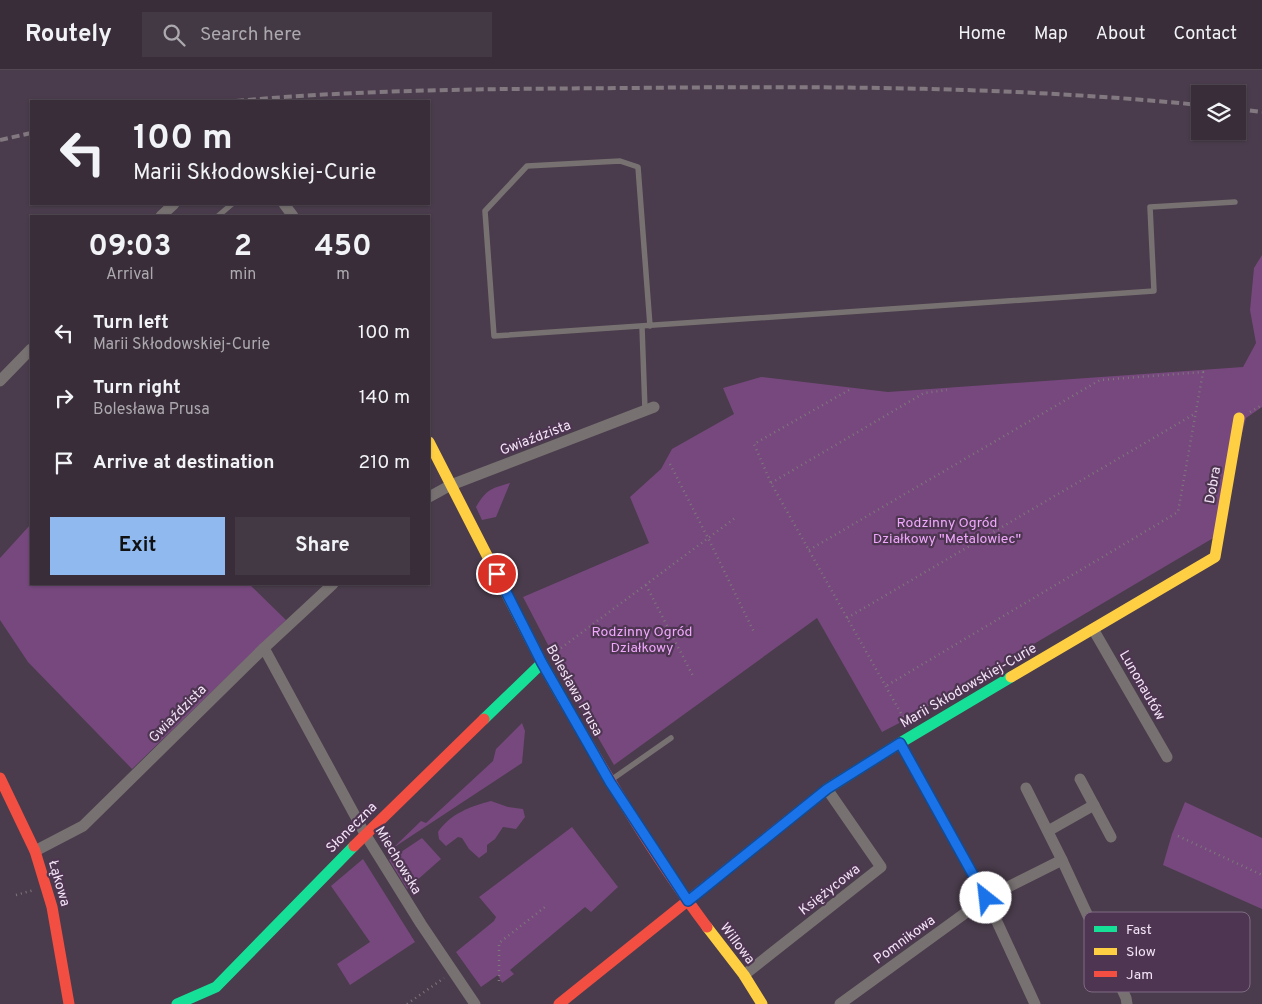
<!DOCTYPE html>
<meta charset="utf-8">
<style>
:root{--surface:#382d39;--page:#433944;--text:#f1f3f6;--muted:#aba8ae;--line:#524953;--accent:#90b9f0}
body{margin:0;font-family:Overpass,sans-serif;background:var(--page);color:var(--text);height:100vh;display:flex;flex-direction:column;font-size:19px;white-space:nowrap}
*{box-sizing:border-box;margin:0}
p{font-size:16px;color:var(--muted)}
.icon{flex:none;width:28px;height:28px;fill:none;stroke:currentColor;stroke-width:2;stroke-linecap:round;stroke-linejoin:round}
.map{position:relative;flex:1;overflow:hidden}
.panel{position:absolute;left:30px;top:145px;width:400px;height:370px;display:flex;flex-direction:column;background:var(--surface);border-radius:0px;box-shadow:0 1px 4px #0004,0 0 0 1px var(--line)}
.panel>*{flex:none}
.guide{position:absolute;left:30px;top:30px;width:400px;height:105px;border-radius:0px;box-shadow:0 1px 4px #0004,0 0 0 1px var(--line);background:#382d39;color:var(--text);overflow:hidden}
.buttons{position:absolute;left:1191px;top:15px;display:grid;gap:10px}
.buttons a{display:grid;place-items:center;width:55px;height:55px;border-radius:0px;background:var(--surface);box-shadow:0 1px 4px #0004,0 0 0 1px var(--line);font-size:25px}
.pin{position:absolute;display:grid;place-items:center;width:42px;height:42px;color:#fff;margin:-21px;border:2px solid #fff;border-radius:50%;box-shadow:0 1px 5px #0007}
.me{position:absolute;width:55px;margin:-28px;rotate:331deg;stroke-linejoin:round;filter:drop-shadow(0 0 4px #0008)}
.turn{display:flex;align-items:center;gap:18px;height:105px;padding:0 20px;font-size:22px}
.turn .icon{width:65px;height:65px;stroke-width:2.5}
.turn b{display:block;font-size:35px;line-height:42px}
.eta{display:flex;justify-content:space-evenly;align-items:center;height:85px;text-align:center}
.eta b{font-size:30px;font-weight:700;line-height:35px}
.primary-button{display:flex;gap:10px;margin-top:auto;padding:10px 20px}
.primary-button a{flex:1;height:58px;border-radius:0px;background:var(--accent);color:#111;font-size:20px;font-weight:700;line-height:58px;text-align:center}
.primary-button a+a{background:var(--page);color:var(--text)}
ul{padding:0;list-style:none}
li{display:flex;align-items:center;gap:15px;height:65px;padding:0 20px}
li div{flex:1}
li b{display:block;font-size:19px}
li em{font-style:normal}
header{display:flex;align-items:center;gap:30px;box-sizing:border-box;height:70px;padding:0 25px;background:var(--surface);border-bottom:1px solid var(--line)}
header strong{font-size:24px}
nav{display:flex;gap:28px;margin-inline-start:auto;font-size:18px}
.search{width:350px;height:45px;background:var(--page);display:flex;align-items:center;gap:12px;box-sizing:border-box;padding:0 18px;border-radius:0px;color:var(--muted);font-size:19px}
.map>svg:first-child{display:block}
</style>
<header>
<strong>Routely</strong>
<div class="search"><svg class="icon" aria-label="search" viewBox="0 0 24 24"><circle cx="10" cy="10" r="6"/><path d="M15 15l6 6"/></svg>Search here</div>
<nav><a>Home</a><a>Map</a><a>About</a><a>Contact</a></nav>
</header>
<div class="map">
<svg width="1262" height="934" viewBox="0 0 1262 934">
<rect width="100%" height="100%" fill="#4a3c4c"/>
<g fill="#77487e">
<path d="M1262,185v152l-16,11 -31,119 -310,183 -23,12 -65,-114 -203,147 -33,-57 -58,-111 126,-54 -19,-46 31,-28 11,-20 62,-35 -11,-26 38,-11 127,15 355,-25 13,-24 -6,-33 4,-42z"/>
<path d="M510,413l-14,34 -14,3 -6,-13c11,-18 14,-18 34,-24z"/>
<path d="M31,454v60h218l37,36 -154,149 -104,-107 -28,-42v-62z"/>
<path d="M522,653l3,8 -3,32 -129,85 28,-27 5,2 67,-62 3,-12z"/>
<path d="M491,731l17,6 15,2 2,8 -9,12 -13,-2 -8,12 -8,6v7l-8,6 -10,-9 -7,-11 -4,-1 -12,9 -7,-7 -1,-7c12,-18 33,-26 53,-31z"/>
<path d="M1185,732l77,36v71l-99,-44 9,-31z"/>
<path d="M572,757l46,60 -27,25 -6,-5 -75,63 4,4 -12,9 -4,-8 -17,12 -25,-35 38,-31 2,-4 -17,-20z"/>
<path d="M422,768l19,21 -34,30 -18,-29z"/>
<path d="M363,789l52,83 -65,43 -13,-21 33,-22 -39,-56z"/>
</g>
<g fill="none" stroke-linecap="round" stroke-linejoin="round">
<g stroke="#7d787a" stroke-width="2.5" stroke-dasharray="1 4" stroke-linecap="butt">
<path d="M849,320l-95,54 17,39 136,241"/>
<path d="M1250,342l12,-7"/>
<path d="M670,394l38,74 47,96"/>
<path d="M771,413l153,-90 23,-3"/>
<path d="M809,480l291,-170 103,-8 -25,140 -292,174"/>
<path d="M646,515l48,93"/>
<path d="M847,548l349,-205"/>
<path d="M553,584l182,-136"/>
<path d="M1178,766l84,39"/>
<path d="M16,825l18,-5"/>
<path d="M499,911v-38l46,-36"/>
<path d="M407,934l37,-26"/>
</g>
<g stroke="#777271" stroke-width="5.5">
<path d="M218,146l14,-12"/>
<path d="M650,256l-12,-159 -18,-6 -93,5 -42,45 9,125 660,-45 -4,-84 85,-5"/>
<path d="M642,257l3,83"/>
<path d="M611,710l60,-42"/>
</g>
<g stroke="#777271" stroke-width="11">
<path d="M284,134l9,12"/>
<path d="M161,146l13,-12"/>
<path d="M0,311l31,-32"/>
<path d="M429,427l22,-12 203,-78"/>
<path d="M1093,559l74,128"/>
<path d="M264,578l101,186 56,90 54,80"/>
<path d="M900,673l86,155 49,106"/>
<path d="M1080,709l31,58"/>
<path d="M1026,718l36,72 64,138 1,6"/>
<path d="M1048,761l46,-26"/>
<path d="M35,781l48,-25 181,-178 69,-64"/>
<path d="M744,905l137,-108 -54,-78"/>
<path d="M840,934l146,-106 76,-38"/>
</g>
<g stroke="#16e098" stroke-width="11">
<path d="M484,649l58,-56"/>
<path d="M812,731l15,-12 73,-46 111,-66"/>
<path d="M177,934l39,-17 138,-141"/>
</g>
<g stroke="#ffcf43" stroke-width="11">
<path d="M429,372l113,221 21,37"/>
<path d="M1011,607l204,-120 24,-139"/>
<path d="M707,857l37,48 18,29"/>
</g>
<g stroke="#f24e42" stroke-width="11">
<path d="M563,630c45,78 90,155 144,227"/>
<path d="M0,708l35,73 17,56 17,97"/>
<path d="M354,776l130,-127"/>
<path d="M559,934l253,-203"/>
</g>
<g stroke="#81797f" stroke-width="4" stroke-dasharray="8 4" stroke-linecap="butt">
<path d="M236,31c130,-12 262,-12 392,-13 193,-2 380,-2 572,17"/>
<path d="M1238,39l24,3"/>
<path d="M0,70l31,-7"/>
</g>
</g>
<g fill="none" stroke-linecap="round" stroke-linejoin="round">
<g stroke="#114b97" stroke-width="12">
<path id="route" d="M497,504l45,89 68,119 78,119 139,-112 73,-46 86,155"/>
</g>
<use href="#route" stroke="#1a73e8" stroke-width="9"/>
</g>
<g text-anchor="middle" stroke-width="4.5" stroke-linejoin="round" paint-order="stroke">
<g font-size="14" fill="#f2e3f5" stroke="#4e3652">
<text transform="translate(535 367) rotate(-21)" y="5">Gwiaździsta</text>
<text transform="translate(1212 415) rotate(-80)" y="5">Dobra</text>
<text transform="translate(968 615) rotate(-30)" y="5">Marii Skłodowskiej-Curie</text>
<text transform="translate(1143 615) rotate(60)" y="5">Lunonautów</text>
<text transform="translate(575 620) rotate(61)" y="5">Bolesława Prusa</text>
<text transform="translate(177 643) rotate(-45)" y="5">Gwiaździsta</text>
<text transform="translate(351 757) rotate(-45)" y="5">Słoneczna</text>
<text transform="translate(399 790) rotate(59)" y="5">Miechowska</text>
<text transform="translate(60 813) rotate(74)" y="5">Łąkowa</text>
<text transform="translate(829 819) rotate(-38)" y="5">Księżycowa</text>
<text transform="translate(904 869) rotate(-36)" y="5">Pomnikowa</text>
<text transform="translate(738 873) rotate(53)" y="5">Willowa</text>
</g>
<g font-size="14" fill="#f0a8fc" stroke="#4e3652">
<text x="947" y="457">Rodzinny Ogród<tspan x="947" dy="16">Działkowy "Metalowiec"</tspan></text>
<text x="642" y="566">Rodzinny Ogród<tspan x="642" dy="16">Działkowy</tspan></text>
</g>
</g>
<rect x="1084" y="842" width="166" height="80" rx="8" fill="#4e3652" stroke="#7f6a83" stroke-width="1"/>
<rect x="1094" y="856" width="23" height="6" fill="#16e098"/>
<rect x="1094" y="878" width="23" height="7" fill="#ffcf43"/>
<rect x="1094" y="901" width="23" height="6" fill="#f24e42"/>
<g font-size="14" fill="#f2e3f5">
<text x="1126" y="864">Fast</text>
<text x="1126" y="886">Slow</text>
<text x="1126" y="909">Jam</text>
</g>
</svg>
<div class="buttons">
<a><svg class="icon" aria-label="layers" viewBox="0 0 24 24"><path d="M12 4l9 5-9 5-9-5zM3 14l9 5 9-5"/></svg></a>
</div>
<div class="pin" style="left:497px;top:504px;background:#d93025"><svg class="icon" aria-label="arrive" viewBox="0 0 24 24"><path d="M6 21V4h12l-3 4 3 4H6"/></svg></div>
<svg class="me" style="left:986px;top:828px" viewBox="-20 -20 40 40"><circle r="19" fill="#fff"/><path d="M0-13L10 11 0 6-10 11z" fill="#1a73e8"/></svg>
<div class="guide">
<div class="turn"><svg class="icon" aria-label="left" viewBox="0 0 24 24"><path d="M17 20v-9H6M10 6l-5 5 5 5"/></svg><div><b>100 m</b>Marii Skłodowskiej-Curie</div></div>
</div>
<section class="panel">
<div class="eta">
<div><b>09:03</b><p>Arrival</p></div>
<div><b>2</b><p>min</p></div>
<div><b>450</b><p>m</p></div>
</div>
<ul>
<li><svg class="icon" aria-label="left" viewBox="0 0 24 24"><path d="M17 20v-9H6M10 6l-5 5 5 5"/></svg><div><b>Turn left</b><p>Marii Skłodowskiej-Curie</p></div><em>100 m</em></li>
<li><svg class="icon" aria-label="right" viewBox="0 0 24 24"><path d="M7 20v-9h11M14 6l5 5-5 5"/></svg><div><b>Turn right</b><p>Bolesława Prusa</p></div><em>140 m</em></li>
<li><svg class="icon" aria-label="arrive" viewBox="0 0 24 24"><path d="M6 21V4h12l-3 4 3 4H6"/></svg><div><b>Arrive at destination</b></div><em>210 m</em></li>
</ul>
<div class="primary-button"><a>Exit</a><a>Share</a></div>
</section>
</div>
